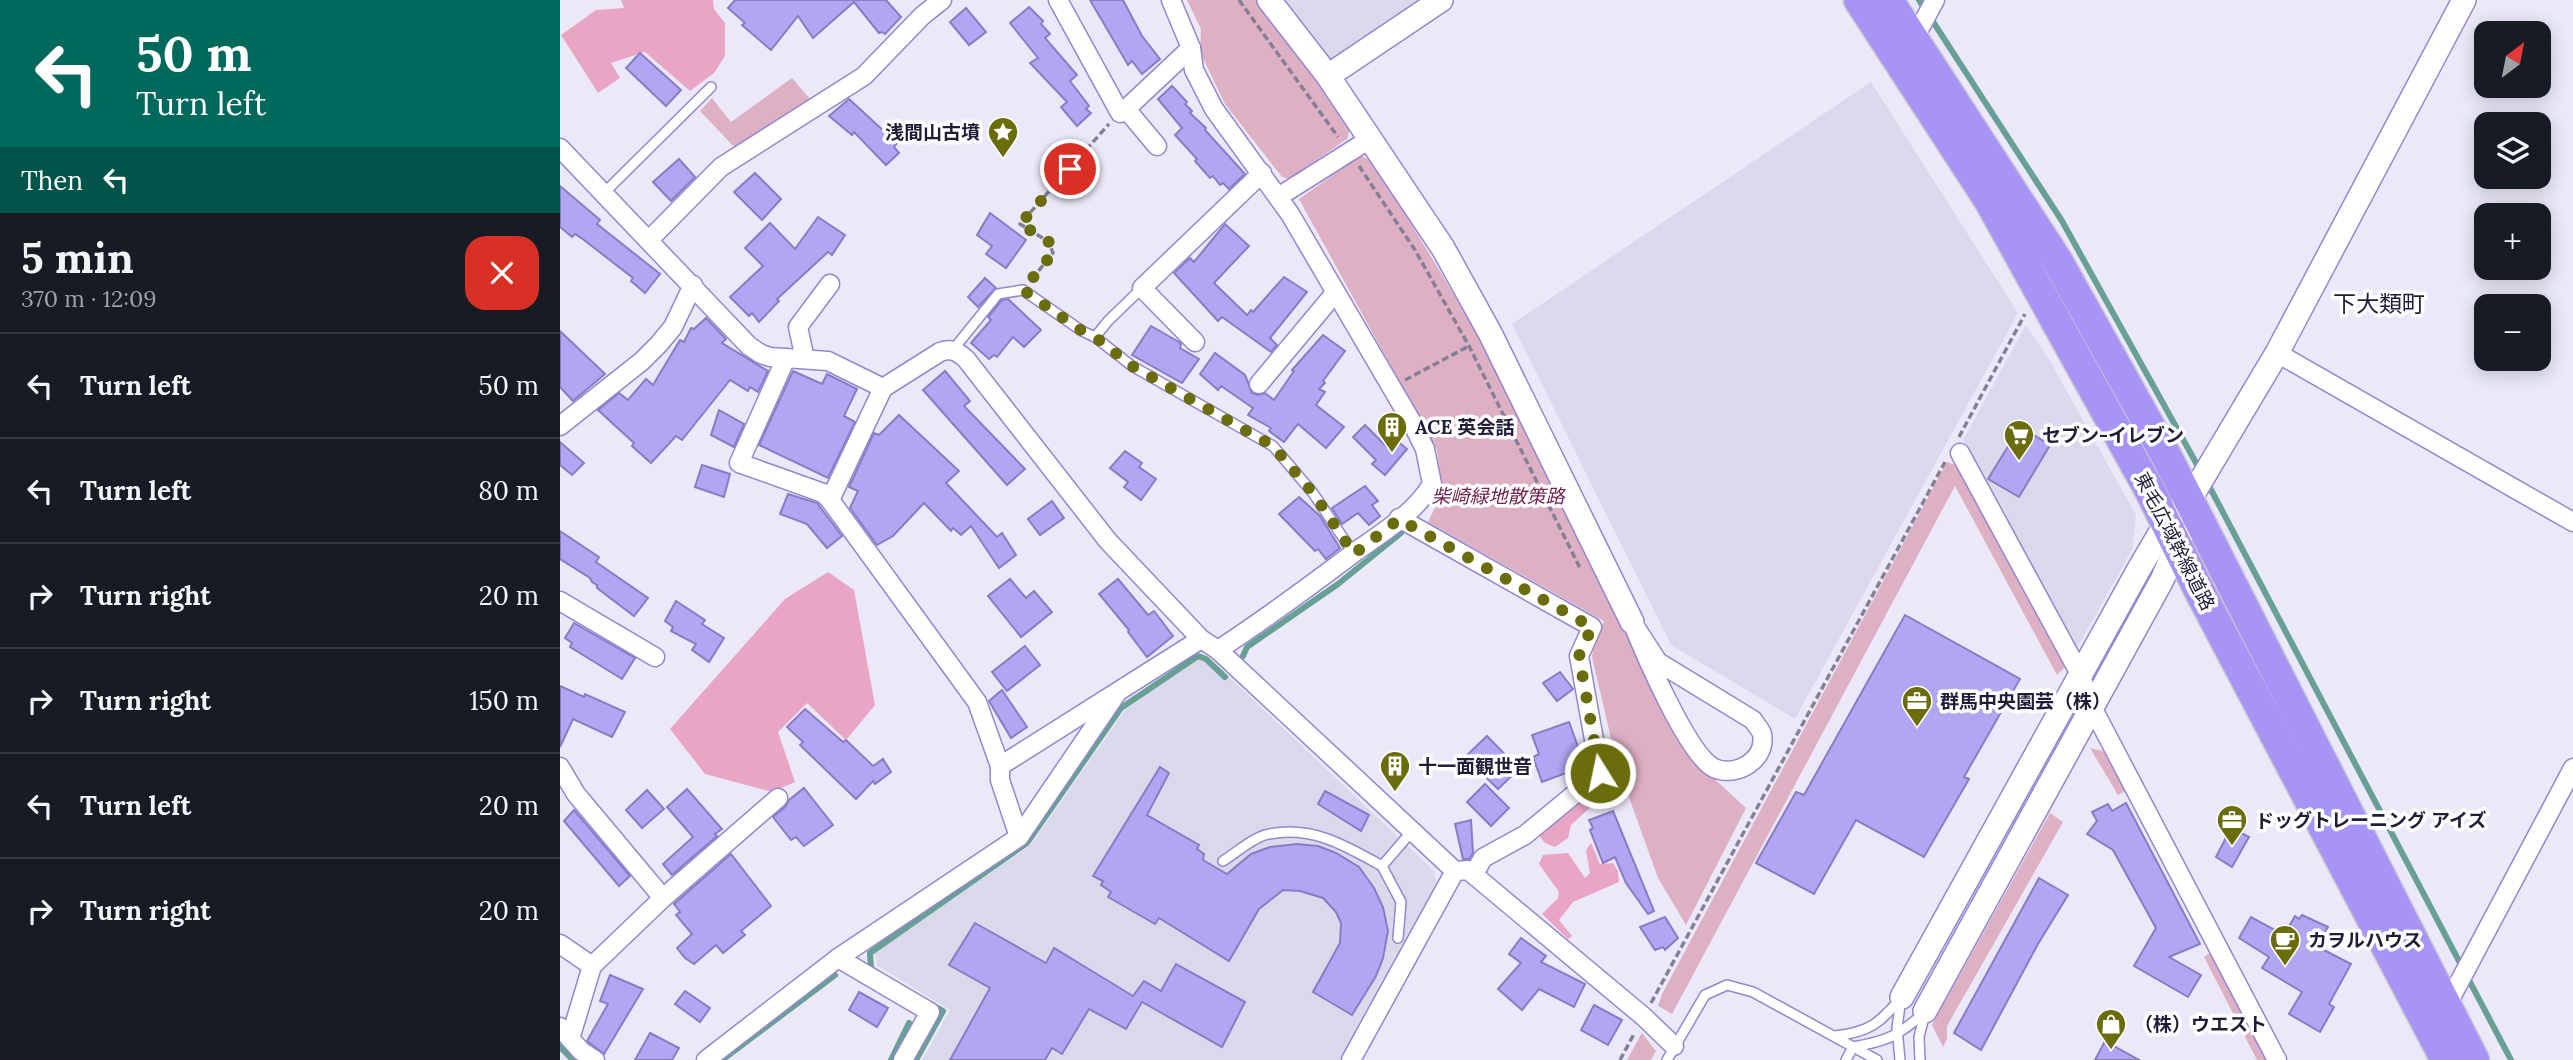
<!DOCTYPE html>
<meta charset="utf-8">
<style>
:root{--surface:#171b24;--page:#242831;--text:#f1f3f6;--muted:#9ea1a6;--line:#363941}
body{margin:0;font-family:Lora,"Noto Sans JP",serif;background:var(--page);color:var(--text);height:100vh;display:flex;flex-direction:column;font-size:26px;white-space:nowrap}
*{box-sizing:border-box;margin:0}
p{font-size:23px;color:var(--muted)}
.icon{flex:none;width:38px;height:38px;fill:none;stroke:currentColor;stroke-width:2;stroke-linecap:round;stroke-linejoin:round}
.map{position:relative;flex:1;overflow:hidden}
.panel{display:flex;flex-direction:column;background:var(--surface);width:560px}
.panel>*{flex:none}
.hud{background:#00695c;color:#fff;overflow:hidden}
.needle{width:46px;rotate:32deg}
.buttons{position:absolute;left:1914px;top:21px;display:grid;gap:14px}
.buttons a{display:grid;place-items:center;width:77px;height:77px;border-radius:14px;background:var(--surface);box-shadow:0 4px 18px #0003;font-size:35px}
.pin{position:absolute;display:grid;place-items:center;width:60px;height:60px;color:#fff;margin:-30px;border:4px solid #fff;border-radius:50%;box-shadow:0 2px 7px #0007}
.me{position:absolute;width:77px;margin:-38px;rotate:350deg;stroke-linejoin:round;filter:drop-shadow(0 0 5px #0008)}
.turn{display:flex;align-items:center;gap:24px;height:147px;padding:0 21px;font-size:32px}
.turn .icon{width:91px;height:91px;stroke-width:2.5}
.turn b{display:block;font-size:49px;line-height:60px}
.then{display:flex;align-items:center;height:66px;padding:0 21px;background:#0003;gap:14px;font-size:26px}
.round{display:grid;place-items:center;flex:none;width:74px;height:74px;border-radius:21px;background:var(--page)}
.summary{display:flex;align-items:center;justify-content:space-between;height:119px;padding:0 21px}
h1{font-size:42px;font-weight:700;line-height:52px}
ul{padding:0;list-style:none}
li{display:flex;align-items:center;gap:21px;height:105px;padding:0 21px;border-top:2px solid var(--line)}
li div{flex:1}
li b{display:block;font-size:26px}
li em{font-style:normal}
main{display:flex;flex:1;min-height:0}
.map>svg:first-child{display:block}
</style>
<main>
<section class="panel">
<div class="hud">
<div class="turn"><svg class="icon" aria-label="left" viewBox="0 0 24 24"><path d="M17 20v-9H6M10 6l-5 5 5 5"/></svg><div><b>50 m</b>Turn left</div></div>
<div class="then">Then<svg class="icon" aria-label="left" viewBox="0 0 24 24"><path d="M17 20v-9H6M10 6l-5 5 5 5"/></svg></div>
</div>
<div class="summary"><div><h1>5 min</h1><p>370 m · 12:09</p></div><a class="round" style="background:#d93025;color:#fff"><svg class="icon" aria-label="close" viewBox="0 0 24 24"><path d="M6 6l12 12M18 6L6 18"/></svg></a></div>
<ul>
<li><svg class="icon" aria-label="left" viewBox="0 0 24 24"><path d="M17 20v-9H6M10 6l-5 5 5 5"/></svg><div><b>Turn left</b></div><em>50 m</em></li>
<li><svg class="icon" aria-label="left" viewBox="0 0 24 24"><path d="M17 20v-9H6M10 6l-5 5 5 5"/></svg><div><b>Turn left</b></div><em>80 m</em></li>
<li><svg class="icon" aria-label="right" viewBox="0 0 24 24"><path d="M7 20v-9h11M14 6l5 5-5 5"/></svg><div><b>Turn right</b></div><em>20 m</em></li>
<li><svg class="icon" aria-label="right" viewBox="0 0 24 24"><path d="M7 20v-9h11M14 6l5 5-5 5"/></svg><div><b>Turn right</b></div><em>150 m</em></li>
<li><svg class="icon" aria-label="left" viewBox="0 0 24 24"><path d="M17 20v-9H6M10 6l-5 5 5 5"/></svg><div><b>Turn left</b></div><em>20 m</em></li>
<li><svg class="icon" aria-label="right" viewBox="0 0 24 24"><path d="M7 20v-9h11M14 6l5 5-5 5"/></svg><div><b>Turn right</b></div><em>20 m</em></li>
</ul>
</section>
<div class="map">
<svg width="2013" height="1060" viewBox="0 0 2013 1060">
<rect width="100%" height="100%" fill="#ebe9f9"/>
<g fill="#dad9eb">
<path d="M723,0h138l-93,63z"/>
<path d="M1311,82l147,231 -223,406 -124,-74 -159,-321z"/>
<path d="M1466,325l24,36 86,154 -3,33 -56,100 -114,-208z"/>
<path d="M638,652l9,4 228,216 1,15 -96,173h-418l28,-50 -72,-44 -4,-16 156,-104 95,-136z"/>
</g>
<g fill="#deb0c4">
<path d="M627,0h70l58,73 35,56 -3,10 -58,40 -7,-2 -57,-73 -25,-52 1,-23z"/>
<path d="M232,78l18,21 -72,52 -38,-40 12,-13 19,24z"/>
<path d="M800,156l13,4 114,190 208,411 51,47 -60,117 -28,-47 -41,-114 -25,-107 2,-13 10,-23 -176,-99 14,-29 -5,-43 -138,-251z"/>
<path d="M1387,462l14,5 104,200 -8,8 -102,-189 -283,528 -14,-8 4,-12z"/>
<path d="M1530,748l16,4 22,37 -10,6z"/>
<path d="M1490,813l13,9 -116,204v13l-4,8 -11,-22z"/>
<path d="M1651,952l57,108h-11l-53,-103z"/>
<path d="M1082,1033l14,18 -5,9h-24z"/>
</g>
<g fill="#e8a5c4">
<path d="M61,0h92l1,9 11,14v33l-11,17 -24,18 -45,-39 -34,11 9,15 -22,15 -37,-58 35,-25 28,-2z"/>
<path d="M268,572l26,18 21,115 -29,35 -39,-37 -29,29 17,50 -23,10 -67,-18 -35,-45 115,-130z"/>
<path d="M1026,794l7,11 -22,20 -3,13 -13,9 -10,-4 -9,-11z"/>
<path d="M1031,843l9,21 13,-1 5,8 1,11 -46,20 -14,18 13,16 -4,3 -26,-25 16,-16 1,-6 -20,-28 4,-9 25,-2 17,25 5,-5 -4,-23z"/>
</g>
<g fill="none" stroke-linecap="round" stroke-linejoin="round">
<g stroke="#69a095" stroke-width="6">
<path d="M1359,0l143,221 138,249"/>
<path d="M1647,482l304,578"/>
<path d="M683,656l4,-9 91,-63 63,-51"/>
<path d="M316,972l-5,-3 -1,-16 157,-110 94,-135 77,-52 8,3 19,18"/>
<path d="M0,1047l13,13"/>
<path d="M162,1060l113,-85"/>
<path d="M331,1060l18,-37"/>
<path d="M356,1060l27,-49 -12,-7"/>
</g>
</g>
<g fill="#b1a6f2" stroke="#887cc5" stroke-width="2">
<path d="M175,0h151l15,17 -16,17 -3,-2 -3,1 -25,-31 -41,36 -15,-22 -27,34 -29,-25 3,-2 -17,-15z"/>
<path d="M530,0h33l19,36 18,23 -18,15 -10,-13 -4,4z"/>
<path d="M469,7l14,14 -2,3 9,10 -5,4 32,37 -7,6 19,25 -3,3 5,4 -14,13 -16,-19 6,-5 -37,-39 8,-5 -28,-35z"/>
<path d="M406,8l20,24 -17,13 -19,-23z"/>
<path d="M80,53l41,37 -15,16 -40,-38z"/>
<path d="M612,86l15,16 -2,2 7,7 -2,2 16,15 -1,2 40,44 -16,15 -6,-6 -3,2 -7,-9 -3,2 -15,-17 2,-2 -22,-24 7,-7 -24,-29z"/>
<path d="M289,99l48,44 -3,4 5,6 -13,12 -32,-33 -2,3 -23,-19z"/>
<path d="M119,159l16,18 -24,24 -18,-19z"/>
<path d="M195,173l26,26 -19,21 -28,-28z"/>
<path d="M0,186l40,34 -3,4 63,50 -15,19 -14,-12 2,-3 -49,-38 -9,-6 -3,3 -12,-10z"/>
<path d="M430,213l36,27 -20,28 -20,-14 6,-8 -15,-11z"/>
<path d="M258,217l27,18 -13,20 -4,-3 -51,47 2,2 -20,21 -7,-9 -3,3 -19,-19 33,-31 -18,-18 25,-25 25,26z"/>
<path d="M665,224l24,22 -35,37 33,32 4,-5 2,2 31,-35 23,15 -37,46 7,7 -6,7 -49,-35 -4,4 -44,-48 16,-15 4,4z"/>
<path d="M425,278l11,10 -18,19 -10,-10z"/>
<path d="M448,299l33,31 -17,17 -11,-10 -16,20 -3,-2 -5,4 -18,-16 20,-23 -3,-3 14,-17z"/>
<path d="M146,318l20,21 -4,4 46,28 -10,21 -8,-5 -2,4 -18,-11 -48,60 -6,-4 -25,27 -19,-17 2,-3 -36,-33 21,-17 9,7 18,-21 7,6 27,-45 4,2 7,-14 3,1z"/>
<path d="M591,326l28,16 2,2 -1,4 19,11 -17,24 -50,-28z"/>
<path d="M0,331l45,43 -32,27 -13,-14z"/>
<path d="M763,335l22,16 -22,30 2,2 -6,6 6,3 -9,13 28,22 -18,21 -28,-24 -14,18 -15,-11 2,-3 -23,-13 5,-7 -32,-22 -3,4 -18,-16 15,-21 30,22 7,18 6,2 7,-2 9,7 20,-29 -2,-1z"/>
<path d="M233,371l29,13 5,-10 30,15 -13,27 11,6 -27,56 -69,-33z"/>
<path d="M385,371l25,30 -6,5 61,63 -18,16 -84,-95z"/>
<path d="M159,410l25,14 -10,23 -23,-12z"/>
<path d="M339,415l60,56 -13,12 51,54 5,-4 14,22 -17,13 -28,-42 -10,9 -8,-7 -2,3 -27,-28 -31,33 -16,9 -27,-37 8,-17 -9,-4 25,-54 5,2z"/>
<path d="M805,425l22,22 7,-9 13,11 -22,26 -13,-11 4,-4 -23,-23z"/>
<path d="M1460,427l30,18 -31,52 -31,-18z"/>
<path d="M0,442l24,21 -12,12 -12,-10z"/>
<path d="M565,451l17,12 -3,4 17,12 -15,21 -17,-13 4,-5 -18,-14z"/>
<path d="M142,465l28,9 -6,23 -29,-10z"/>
<path d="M805,486l13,15 -6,4 8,11 -11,9 -11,-12 -16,11 -10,-16z"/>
<path d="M228,494l29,9 25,33 -15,12 -20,-24 -27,-10z"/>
<path d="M739,497l21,19 20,32 -14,11 -8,-10 -3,2 -36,-37z"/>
<path d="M492,501l12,17 -24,17 -12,-16z"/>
<path d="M0,531l39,26 -3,5 52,36 -14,18 -37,-28v-3l-5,-3 -2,-4 -30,-19z"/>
<path d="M450,579l16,19 8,-7 18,21 -31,25 -33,-41z"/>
<path d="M558,579l30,36 6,-4 19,25 -26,21 -19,-25 1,-2 -30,-36z"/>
<path d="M116,601l29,19 -3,4 22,14 -15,24 -17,-12 4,-6 -25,-13 2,-4 -8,-6z"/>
<path d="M1345,615l115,64 -56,98 5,2 -45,78 -68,-37 -42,74 -58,-31 40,-71 8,3z"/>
<path d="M14,623l61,35 -13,21 -52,-32 2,-4 -7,-5z"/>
<path d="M465,646l15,19 -33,26 -15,-19z"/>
<path d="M1000,672l13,17 -16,12 -14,-18z"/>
<path d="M0,686l24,11 1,-3 40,18 -13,25 -39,-18 -13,28z"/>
<path d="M442,690l25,37 -16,11 -22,-37z"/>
<path d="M245,709l38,33 3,-2 27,26 10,-7 8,13 -16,12 -2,-3 -17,18 -56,-54 3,-3 -16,-15z"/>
<path d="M1009,722l16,44 -43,16 -9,-25 6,-3 -7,-19z"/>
<path d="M927,736l32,33 -21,20 -33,-32z"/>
<path d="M600,767l9,6 -22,42 52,30 -2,4 7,5 -1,6 24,14 24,-20 19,-7 27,-3 21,2 18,7 23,14 15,21 9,19 5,24 -5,27 -7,18 -24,39 -39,-23 27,-49 1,-20 -5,-11 -13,-14 -23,-7 -17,-1 -24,19 -30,52 -70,-43 -4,6 -47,-27 3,-5 -10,-7 2,-4 -10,-5z"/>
<path d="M925,784l24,24 -18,18 -24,-24z"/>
<path d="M244,788l29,37 -29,21 -8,-9 -5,3 -18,-23 12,-10 4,-7z"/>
<path d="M127,789l35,40 -7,5 2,2 -45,39 -9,-11 30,-27 -26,-30z"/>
<path d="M87,790l17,19 -22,19 -16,-18z"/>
<path d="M765,791l44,24 -8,16 -43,-27z"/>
<path d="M1566,803l74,141 -31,13 32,18 -13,22 -54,-31 22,-38 -43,-78 -26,-16 10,-13 -5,-9 16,-8 4,7z"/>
<path d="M14,810l56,66 -11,10 -55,-65z"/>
<path d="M1053,811l41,100 -6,3 -22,-31 -11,-26 -12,6 -13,-33 3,-2 -4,-8z"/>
<path d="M911,820l2,33 -4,6h-6l-8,-35z"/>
<path d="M1671,828l18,9 -17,30 -16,-10z"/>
<path d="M171,854l40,52 -30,25 4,4 -22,18 -7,-8 -22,19 -9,-6 -8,-10 15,-14 -16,-19 4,-3 -6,-8z"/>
<path d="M1479,878l29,17 -30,49 -57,106 -27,-17z"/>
<path d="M1742,915l26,12 -12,19 35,18 -22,40 5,3 -14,25 -31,-18 13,-22 -40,-24 7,-11 -30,-19 12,-21 33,18 11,-19 4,3z"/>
<path d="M1105,917l13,21 -13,12 -2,-3 -8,3 -15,-23z"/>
<path d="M415,923l71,40 8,-15 79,48 11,-15 17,10 15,-27 69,38 -23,45 -80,-45 -16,27 -37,-20 -27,45 -10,-6 -7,12h-95l40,-72 -41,-23z"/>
<path d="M961,938l25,18 -5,6 44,22 -11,23 -35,-18 -17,21 -24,-21 23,-26 -12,-9z"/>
<path d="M50,975l33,14 -39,65 -17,-13 21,-37 -8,-3z"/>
<path d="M125,991l25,17 -10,14 -25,-18z"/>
<path d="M299,992l29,16 -11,19 -28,-17z"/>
<path d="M1034,1005l28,15 -14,25 -27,-15z"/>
<path d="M90,1033l29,15 -7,12h-37z"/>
<path d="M1545,1041l34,19h-44z"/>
</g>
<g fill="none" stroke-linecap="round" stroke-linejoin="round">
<g stroke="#9287d0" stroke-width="12">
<g id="service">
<path d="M44,193l107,-106"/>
<path d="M535,337l37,29 141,80 40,47 41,61"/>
<path d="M392,351l46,-57 25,-4 59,41 13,6 13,-16 34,-33"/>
<path d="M663,861c13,-8 28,-22 42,-26 44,-11 80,10 117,31"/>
<path d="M838,938l3,-36 -19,-36 30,-35"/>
<path d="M1275,1036c35,-4 45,-13 67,-39"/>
<path d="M1107,1060l38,-65 22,-10 26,7 124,68"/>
<path d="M1286,1060l7,-13c34,-6 45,-11 71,-34"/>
<path d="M1340,1060l-3,-32 4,-30"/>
<path d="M1360,1060l-1,-23 6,-24"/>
</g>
</g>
<g stroke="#9287d0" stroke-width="21">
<g id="minor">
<path d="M498,0l62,113"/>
<path d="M611,0l20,48 3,22 20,39 76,105 120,205 15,30 7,35c-17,29 -50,49 -77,68 -45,34 -90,67 -137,98"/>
<path d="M1354,39l21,-39"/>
<path d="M597,146l-31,-37 65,-61"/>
<path d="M0,148l189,198 12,8 9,3 58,4 55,27 57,-36c11,-4 17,-1 26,7l142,182 93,98 17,11 237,221 13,-1 176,147 30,29"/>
<path d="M718,197l92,-58"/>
<path d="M89,240l72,-73 143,-91 58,-60 20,-16"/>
<path d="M635,342l-53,-54 120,-115"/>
<path d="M1717,353l296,169"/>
<path d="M226,358l-47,105 84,30 7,7 147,202 23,64v14l19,57"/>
<path d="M245,359l-7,-32 32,-43"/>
<path d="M699,384l76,-91"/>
<path d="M0,426l82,-65 17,-17 14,-17 20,-42"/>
<path d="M1400,453l120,221 12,33 185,353"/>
<path d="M270,500l53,-112"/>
<path d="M839,518l193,109 -13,29 21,117 -75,62 -42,23 -9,16"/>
<path d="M0,601l95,56"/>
<path d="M1072,622l26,40 95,58c2,4 8,10 9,14 5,26 -26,44 -48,34 -26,-13 -70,-116 -82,-146z"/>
<path d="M440,766l201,-127"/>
<path d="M0,767l16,27 87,104"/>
<path d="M0,944l32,22 -22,73"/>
<path d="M278,958l92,54 -27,48"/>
<path d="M32,966l71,-68 115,-100"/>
<path d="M1886,1007l127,-239"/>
<path d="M0,1027l21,24 14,9"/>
<path d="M146,1060l132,-102 181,-121 98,-144"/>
<path d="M791,1060l104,-189"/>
</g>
</g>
<g stroke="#9287d0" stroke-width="26">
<g id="tertiary">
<path d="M709,0l59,76 115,172 47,85 142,289"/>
<path d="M768,76l113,-76"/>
<path d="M1342,997l237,-428 27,-46 24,-24 87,-146 187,-353"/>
<path d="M1365,1011l237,-431 19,-44"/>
</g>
</g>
<g stroke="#cac9cf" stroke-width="33">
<g id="trunk">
<path d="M1299,0l130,200 160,289 51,103 246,468"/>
<path d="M1328,0l170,262 110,197 306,601"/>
</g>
</g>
<g stroke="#848096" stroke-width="3.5" stroke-dasharray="7 3.5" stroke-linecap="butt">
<path d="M679,0l99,137"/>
<path d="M799,166l56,84 54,96 112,224"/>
<path d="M472,279l21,-26 -4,-11 -29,-18 89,-100"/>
<path d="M845,380l64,-34"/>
<path d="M1399,437l66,-123"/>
<path d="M1091,1003l294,-541"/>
<path d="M1060,1060l14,-26"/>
</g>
<use href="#service" stroke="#fff" stroke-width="9"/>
<use href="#minor" stroke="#fff" stroke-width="18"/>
<use href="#tertiary" stroke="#fff" stroke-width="23"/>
<use href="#trunk" stroke="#a894f7" stroke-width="30"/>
</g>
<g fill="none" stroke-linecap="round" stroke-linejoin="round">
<path stroke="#6b6c0c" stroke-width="12" stroke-dasharray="0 21.6" d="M510,169l-50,55 29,18 4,11 -30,37 59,41 13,6 37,29 141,80 40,47 41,61 45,-35 193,108 -13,29 21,117"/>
</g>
<defs>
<g id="sight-pin" transform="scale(1.575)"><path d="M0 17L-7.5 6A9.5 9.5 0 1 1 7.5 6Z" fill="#6b6c0c" stroke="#fff"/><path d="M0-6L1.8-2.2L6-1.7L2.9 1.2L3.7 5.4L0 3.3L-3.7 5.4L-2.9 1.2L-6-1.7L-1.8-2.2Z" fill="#fff"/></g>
<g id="building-pin" transform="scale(1.575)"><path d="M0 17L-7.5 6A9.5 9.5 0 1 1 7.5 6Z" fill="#6b6c0c" stroke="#fff"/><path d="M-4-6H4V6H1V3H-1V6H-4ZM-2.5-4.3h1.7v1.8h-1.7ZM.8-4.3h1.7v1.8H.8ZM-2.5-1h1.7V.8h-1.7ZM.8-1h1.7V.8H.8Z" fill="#fff"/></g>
<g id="supermarket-pin" transform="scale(1.575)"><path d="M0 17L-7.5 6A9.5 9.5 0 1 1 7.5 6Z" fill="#6b6c0c" stroke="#fff"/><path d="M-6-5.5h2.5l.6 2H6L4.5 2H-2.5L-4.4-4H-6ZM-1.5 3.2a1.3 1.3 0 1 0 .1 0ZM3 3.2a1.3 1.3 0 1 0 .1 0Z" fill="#fff"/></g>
<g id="office-pin" transform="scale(1.575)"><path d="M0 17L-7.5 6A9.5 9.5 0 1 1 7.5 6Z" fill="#6b6c0c" stroke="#fff"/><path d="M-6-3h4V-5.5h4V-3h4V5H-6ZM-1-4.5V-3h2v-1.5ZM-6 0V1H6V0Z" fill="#fff"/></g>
<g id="cafe-pin" transform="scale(1.575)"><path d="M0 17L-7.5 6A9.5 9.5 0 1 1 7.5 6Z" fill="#6b6c0c" stroke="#fff"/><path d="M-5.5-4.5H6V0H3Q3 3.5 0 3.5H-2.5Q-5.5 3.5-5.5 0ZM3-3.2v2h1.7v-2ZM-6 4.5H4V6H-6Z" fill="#fff"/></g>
<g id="shop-pin" transform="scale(1.575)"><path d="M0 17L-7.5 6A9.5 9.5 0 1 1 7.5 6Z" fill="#6b6c0c" stroke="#fff"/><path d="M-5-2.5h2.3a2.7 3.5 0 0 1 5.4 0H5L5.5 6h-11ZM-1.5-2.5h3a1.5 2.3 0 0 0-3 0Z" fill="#fff"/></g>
</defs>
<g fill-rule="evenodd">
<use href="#sight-pin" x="443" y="132"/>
<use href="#building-pin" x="832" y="427"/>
<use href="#supermarket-pin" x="1459" y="435"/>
<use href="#office-pin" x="1357" y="701"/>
<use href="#building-pin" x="835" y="766"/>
<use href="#office-pin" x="1672" y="820"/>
<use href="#cafe-pin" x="1725" y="940"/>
<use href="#shop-pin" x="1551" y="1024"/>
</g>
<g text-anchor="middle" stroke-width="7" stroke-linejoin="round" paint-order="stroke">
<g font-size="19" font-weight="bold" fill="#221c39" stroke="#fff" text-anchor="start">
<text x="420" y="139" text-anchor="end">浅間山古墳</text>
<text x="855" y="434">ACE 英会話</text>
<text x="1482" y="442">セブン-イレブン</text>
<text x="1380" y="708">群馬中央園芸（株）</text>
<text x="858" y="773">十一面観世音</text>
<text x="1695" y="827">ドッグトレーニング アイズ</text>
<text x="1748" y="947">カヲルハウス</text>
<text x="1574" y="1031">（株）ウエスト</text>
</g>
<g font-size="19" font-style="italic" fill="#72244e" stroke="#fff">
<text x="938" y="503">柴崎緑地散策路</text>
</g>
<g font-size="19" fill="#221c39" stroke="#fff">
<text transform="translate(1615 541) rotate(63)" y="7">東毛広域幹線道路</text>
</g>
<g font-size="23" fill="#221c39" stroke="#fff">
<text x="1819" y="312">下大類町</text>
</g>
</g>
</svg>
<div class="buttons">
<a><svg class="needle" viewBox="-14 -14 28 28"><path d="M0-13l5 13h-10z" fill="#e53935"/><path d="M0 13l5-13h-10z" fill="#9ea1a6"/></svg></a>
<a><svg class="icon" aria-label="layers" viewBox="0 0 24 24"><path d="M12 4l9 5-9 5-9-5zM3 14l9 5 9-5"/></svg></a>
<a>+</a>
<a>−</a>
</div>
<div class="pin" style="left:510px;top:169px;background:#d93025"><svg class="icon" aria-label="arrive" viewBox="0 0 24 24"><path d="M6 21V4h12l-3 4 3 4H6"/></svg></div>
<svg class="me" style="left:1040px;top:773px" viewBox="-20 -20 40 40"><circle r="17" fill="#6b6c0c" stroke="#fff" stroke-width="3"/><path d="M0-11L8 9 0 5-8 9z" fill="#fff"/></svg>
</div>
</main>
